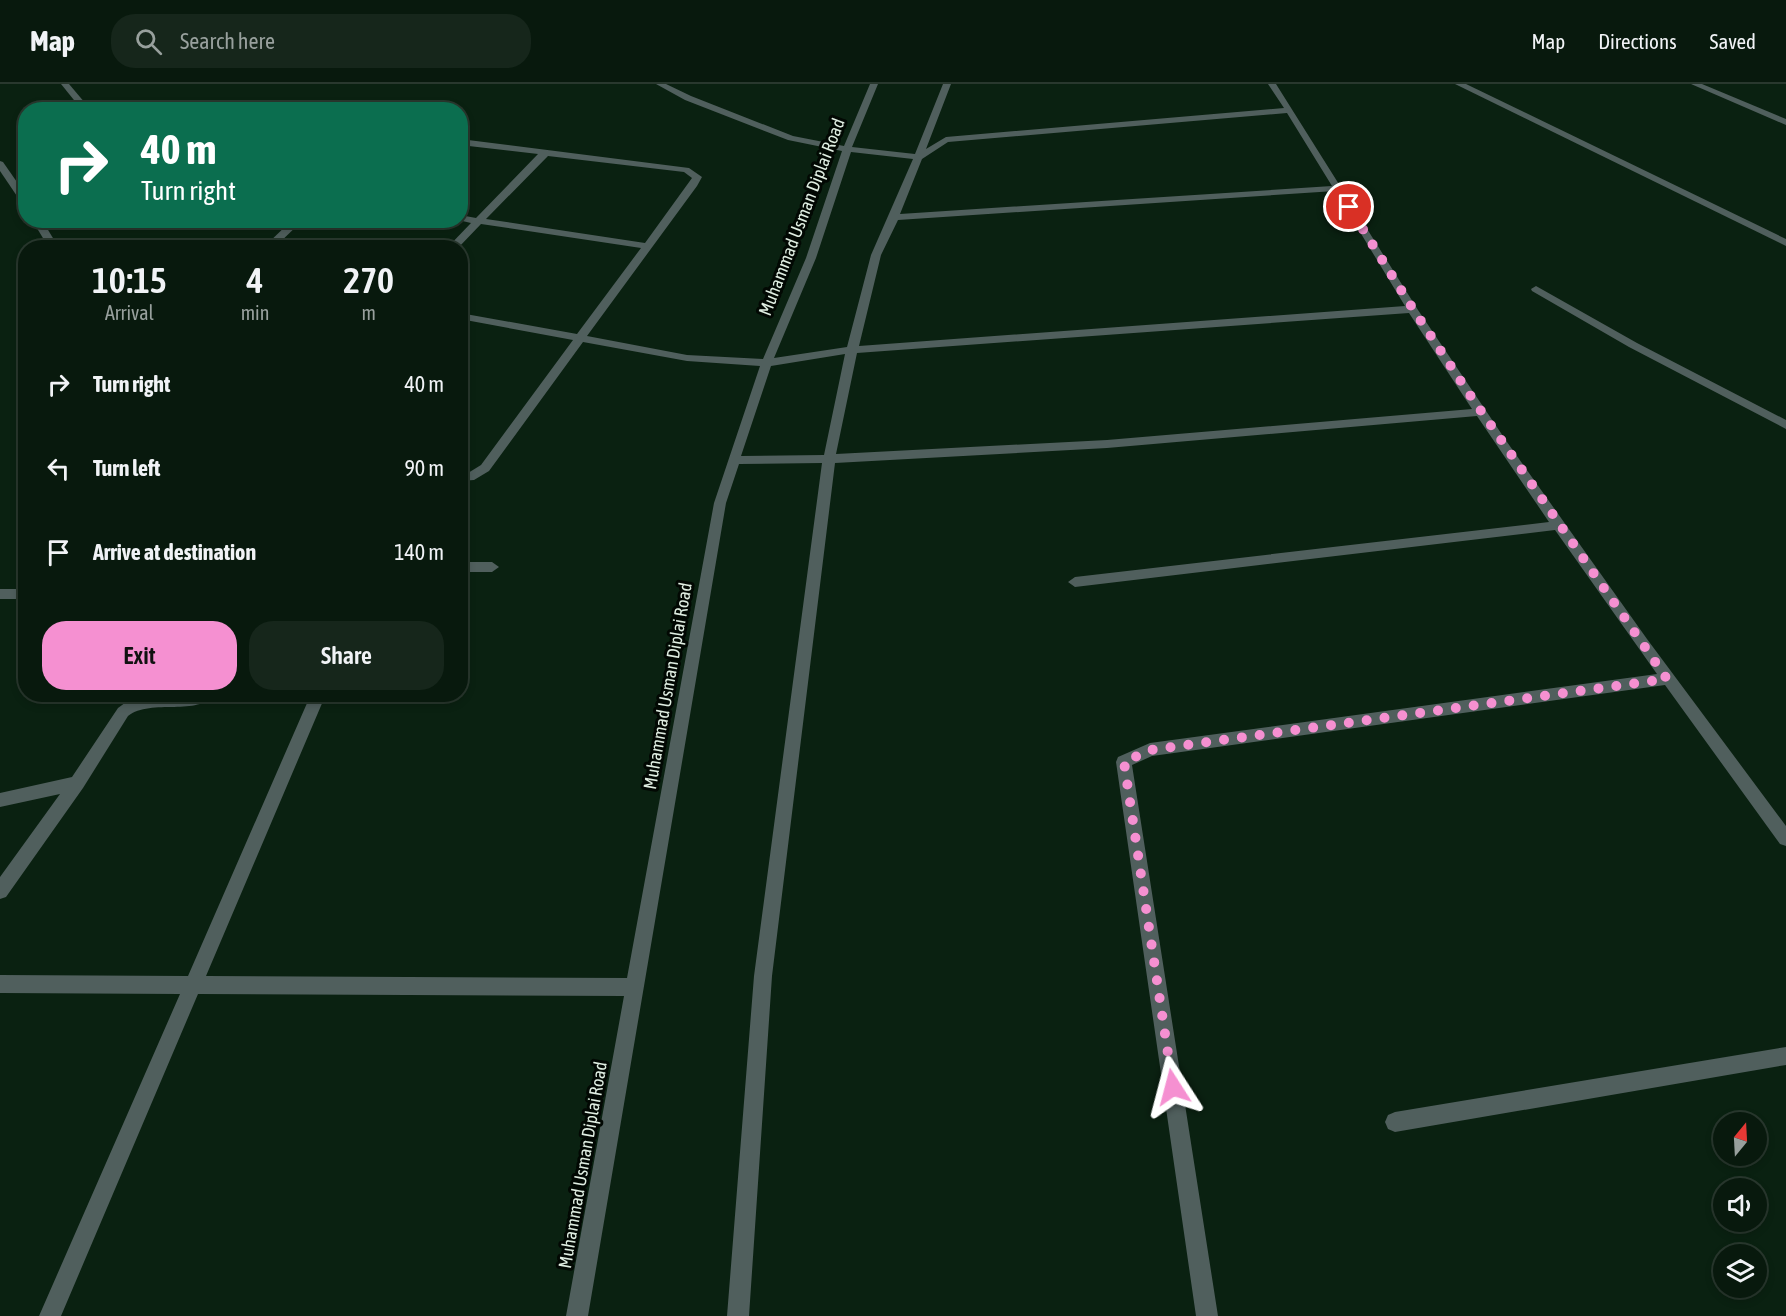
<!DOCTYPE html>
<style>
:root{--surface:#08190d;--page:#16261b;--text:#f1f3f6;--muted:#98a09d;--line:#29382e;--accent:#f590d1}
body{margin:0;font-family:"Asap Condensed",sans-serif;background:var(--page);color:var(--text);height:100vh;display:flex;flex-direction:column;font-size:22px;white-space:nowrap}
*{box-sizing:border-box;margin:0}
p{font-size:20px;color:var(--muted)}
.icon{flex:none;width:33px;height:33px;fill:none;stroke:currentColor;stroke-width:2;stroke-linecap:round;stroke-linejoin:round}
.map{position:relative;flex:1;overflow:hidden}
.drawer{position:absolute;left:18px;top:156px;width:450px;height:462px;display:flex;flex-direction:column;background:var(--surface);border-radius:24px;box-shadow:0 3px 9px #0003,0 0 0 2px var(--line)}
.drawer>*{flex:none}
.guide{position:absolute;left:18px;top:18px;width:450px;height:126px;border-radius:24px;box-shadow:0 3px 9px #0003,0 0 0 2px var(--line);background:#0b6e4f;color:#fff;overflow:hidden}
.needle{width:39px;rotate:18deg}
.tools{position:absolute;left:1713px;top:1028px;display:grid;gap:12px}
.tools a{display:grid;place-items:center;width:54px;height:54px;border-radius:50%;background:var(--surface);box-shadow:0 3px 9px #0003,0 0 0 2px var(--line);font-size:30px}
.pin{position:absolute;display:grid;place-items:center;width:51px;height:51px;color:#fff;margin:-26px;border:3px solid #fff;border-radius:50%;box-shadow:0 2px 6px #0007}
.me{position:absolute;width:66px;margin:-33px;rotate:351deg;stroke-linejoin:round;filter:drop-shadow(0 0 4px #0008)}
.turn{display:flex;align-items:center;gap:21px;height:126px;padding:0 24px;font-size:27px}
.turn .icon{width:78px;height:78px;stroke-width:2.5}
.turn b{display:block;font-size:42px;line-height:51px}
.eta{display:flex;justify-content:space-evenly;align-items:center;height:102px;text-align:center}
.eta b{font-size:36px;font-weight:600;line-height:42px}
.button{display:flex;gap:12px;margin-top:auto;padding:12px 24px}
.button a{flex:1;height:69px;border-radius:24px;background:var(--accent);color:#111;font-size:24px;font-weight:600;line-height:69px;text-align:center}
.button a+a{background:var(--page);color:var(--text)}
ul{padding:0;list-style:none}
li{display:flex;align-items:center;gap:18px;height:84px;padding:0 24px}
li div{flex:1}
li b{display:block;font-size:22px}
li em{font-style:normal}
header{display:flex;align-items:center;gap:36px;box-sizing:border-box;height:84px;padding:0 30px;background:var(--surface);border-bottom:2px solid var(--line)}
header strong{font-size:28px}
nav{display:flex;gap:33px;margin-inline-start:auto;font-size:21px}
.search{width:420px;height:54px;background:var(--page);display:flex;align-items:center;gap:15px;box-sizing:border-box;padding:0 21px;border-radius:24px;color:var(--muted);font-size:22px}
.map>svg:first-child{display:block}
</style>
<header>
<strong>Map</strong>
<div class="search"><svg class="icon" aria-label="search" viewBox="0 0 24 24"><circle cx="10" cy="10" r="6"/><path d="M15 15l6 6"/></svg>Search here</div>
<nav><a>Map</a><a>Directions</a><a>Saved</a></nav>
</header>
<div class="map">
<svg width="1786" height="1232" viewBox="0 0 1786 1232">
<rect width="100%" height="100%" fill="#0a2111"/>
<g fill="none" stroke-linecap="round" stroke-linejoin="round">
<g fill="#505f5d" fill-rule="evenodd">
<path d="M61,0h8l22,26h-9z"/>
<path d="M656,0h10l25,12 102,40 51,10 26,-62h8l-26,63 63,7 28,-70h8l-25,65 20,-12 338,-29 -16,-24h8l142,226 89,132 140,197 139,187v20l-6,-2 -115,-159 -513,71 -20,9 86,551h-22l-80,-554 2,-5 32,-14 507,-69 -102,-144 -480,57 -7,-5 7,-5 474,-55 -72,-106 -370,32 -272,15 -63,513 -23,340h-22l27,-340 68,-513 -83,1 -13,39 -138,813h-22l58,-320 -426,-2 -137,322h-22l141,-322 -180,-1v-18l188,1 123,-282h15l-120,282 421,2 87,-475 46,-137 -73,-5 -104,-19 -94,129 -15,9 -14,1v-8h8l13,-8 92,-125 -113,-21v-6l117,21 64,-86 -160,-24 -23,24h-11l24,-25 -13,-3h2v-5l16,3 62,-64 -78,-9v-6l229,29 13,9 -5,9 -110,150 100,19 76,4 43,-101 36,-107 -54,-11 -103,-40zM1287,29l45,73 -432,28 22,-55 26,-17zM851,68l62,7 -42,96 -24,92 -73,11 42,-100zM548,72l136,16 8,6 -47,65 -159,-24zM1335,107l70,115 -546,40 22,-91 17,-35zM1409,229l63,96 -365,31 -271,14 21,-101zM845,270l-21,101 -83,1 30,-90z"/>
<path d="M1455,0h11l320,155v7z"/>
<path d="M1691,0h11l84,35v6z"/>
<path d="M0,77l3,1 23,33v11l-3,-1 -23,-34z"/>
<path d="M32,136h10l17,28h-10z"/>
<path d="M292,136h11l-29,28h-11z"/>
<path d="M1536,202l101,57 149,77v9l-157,-82 -97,-56 -1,-2z"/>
<path d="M460,478h32l7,5 -7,5h-32z"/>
<rect x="0" y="505" width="26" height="10"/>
<path d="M213,610c-13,23 -62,4 -85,22l-45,72 -77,109 -6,2v-22l60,-83 -60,13v-14l72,-16 46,-69c25,-21 64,-14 95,-14z"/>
<path d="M1786,963v18l-391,67 -7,-3 -3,-7 3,-7 7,-3z"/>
</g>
</g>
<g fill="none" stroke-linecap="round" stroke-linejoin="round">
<path stroke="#f590d1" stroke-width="10" stroke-dasharray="0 18" d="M1173,1003l-49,-325 26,-12 517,-71 -197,-284 -57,-86 -64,-102"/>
</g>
<g text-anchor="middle" stroke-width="6" stroke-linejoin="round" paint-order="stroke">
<g font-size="18" fill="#e0eee2" stroke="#020803">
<text transform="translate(802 133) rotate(-69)" y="6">Muhammad Usman Diplai Road</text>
<text transform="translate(668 602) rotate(-80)" y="6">Muhammad Usman Diplai Road</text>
<text transform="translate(583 1081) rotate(-80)" y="6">Muhammad Usman Diplai Road</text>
</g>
</g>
</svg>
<div class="tools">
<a><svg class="needle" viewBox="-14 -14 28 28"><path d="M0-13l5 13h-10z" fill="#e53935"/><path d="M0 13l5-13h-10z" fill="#98a09d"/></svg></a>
<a><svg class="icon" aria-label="sound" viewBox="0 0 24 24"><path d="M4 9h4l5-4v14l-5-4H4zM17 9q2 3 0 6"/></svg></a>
<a><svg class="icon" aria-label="layers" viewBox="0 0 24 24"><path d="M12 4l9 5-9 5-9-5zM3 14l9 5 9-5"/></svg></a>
</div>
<div class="pin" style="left:1349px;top:123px;background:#d93025"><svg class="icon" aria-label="arrive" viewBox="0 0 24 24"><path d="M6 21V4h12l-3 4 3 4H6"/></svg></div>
<svg class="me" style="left:1173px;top:1003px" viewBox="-20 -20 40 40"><path d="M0-17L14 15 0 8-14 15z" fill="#f590d1" stroke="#fff" stroke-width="4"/></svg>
<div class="guide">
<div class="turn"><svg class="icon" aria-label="right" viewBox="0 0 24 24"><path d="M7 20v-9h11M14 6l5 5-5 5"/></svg><div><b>40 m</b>Turn right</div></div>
</div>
<section class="drawer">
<div class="eta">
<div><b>10:15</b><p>Arrival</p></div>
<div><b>4</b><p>min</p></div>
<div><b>270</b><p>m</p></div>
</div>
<ul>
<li><svg class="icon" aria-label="right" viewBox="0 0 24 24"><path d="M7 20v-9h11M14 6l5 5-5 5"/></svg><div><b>Turn right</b></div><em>40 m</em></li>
<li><svg class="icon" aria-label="left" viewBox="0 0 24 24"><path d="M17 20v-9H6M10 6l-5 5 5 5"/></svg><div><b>Turn left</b></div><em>90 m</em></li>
<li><svg class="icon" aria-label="arrive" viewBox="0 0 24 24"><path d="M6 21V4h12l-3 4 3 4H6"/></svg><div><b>Arrive at destination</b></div><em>140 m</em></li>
</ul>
<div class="button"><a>Exit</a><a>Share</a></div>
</section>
</div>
